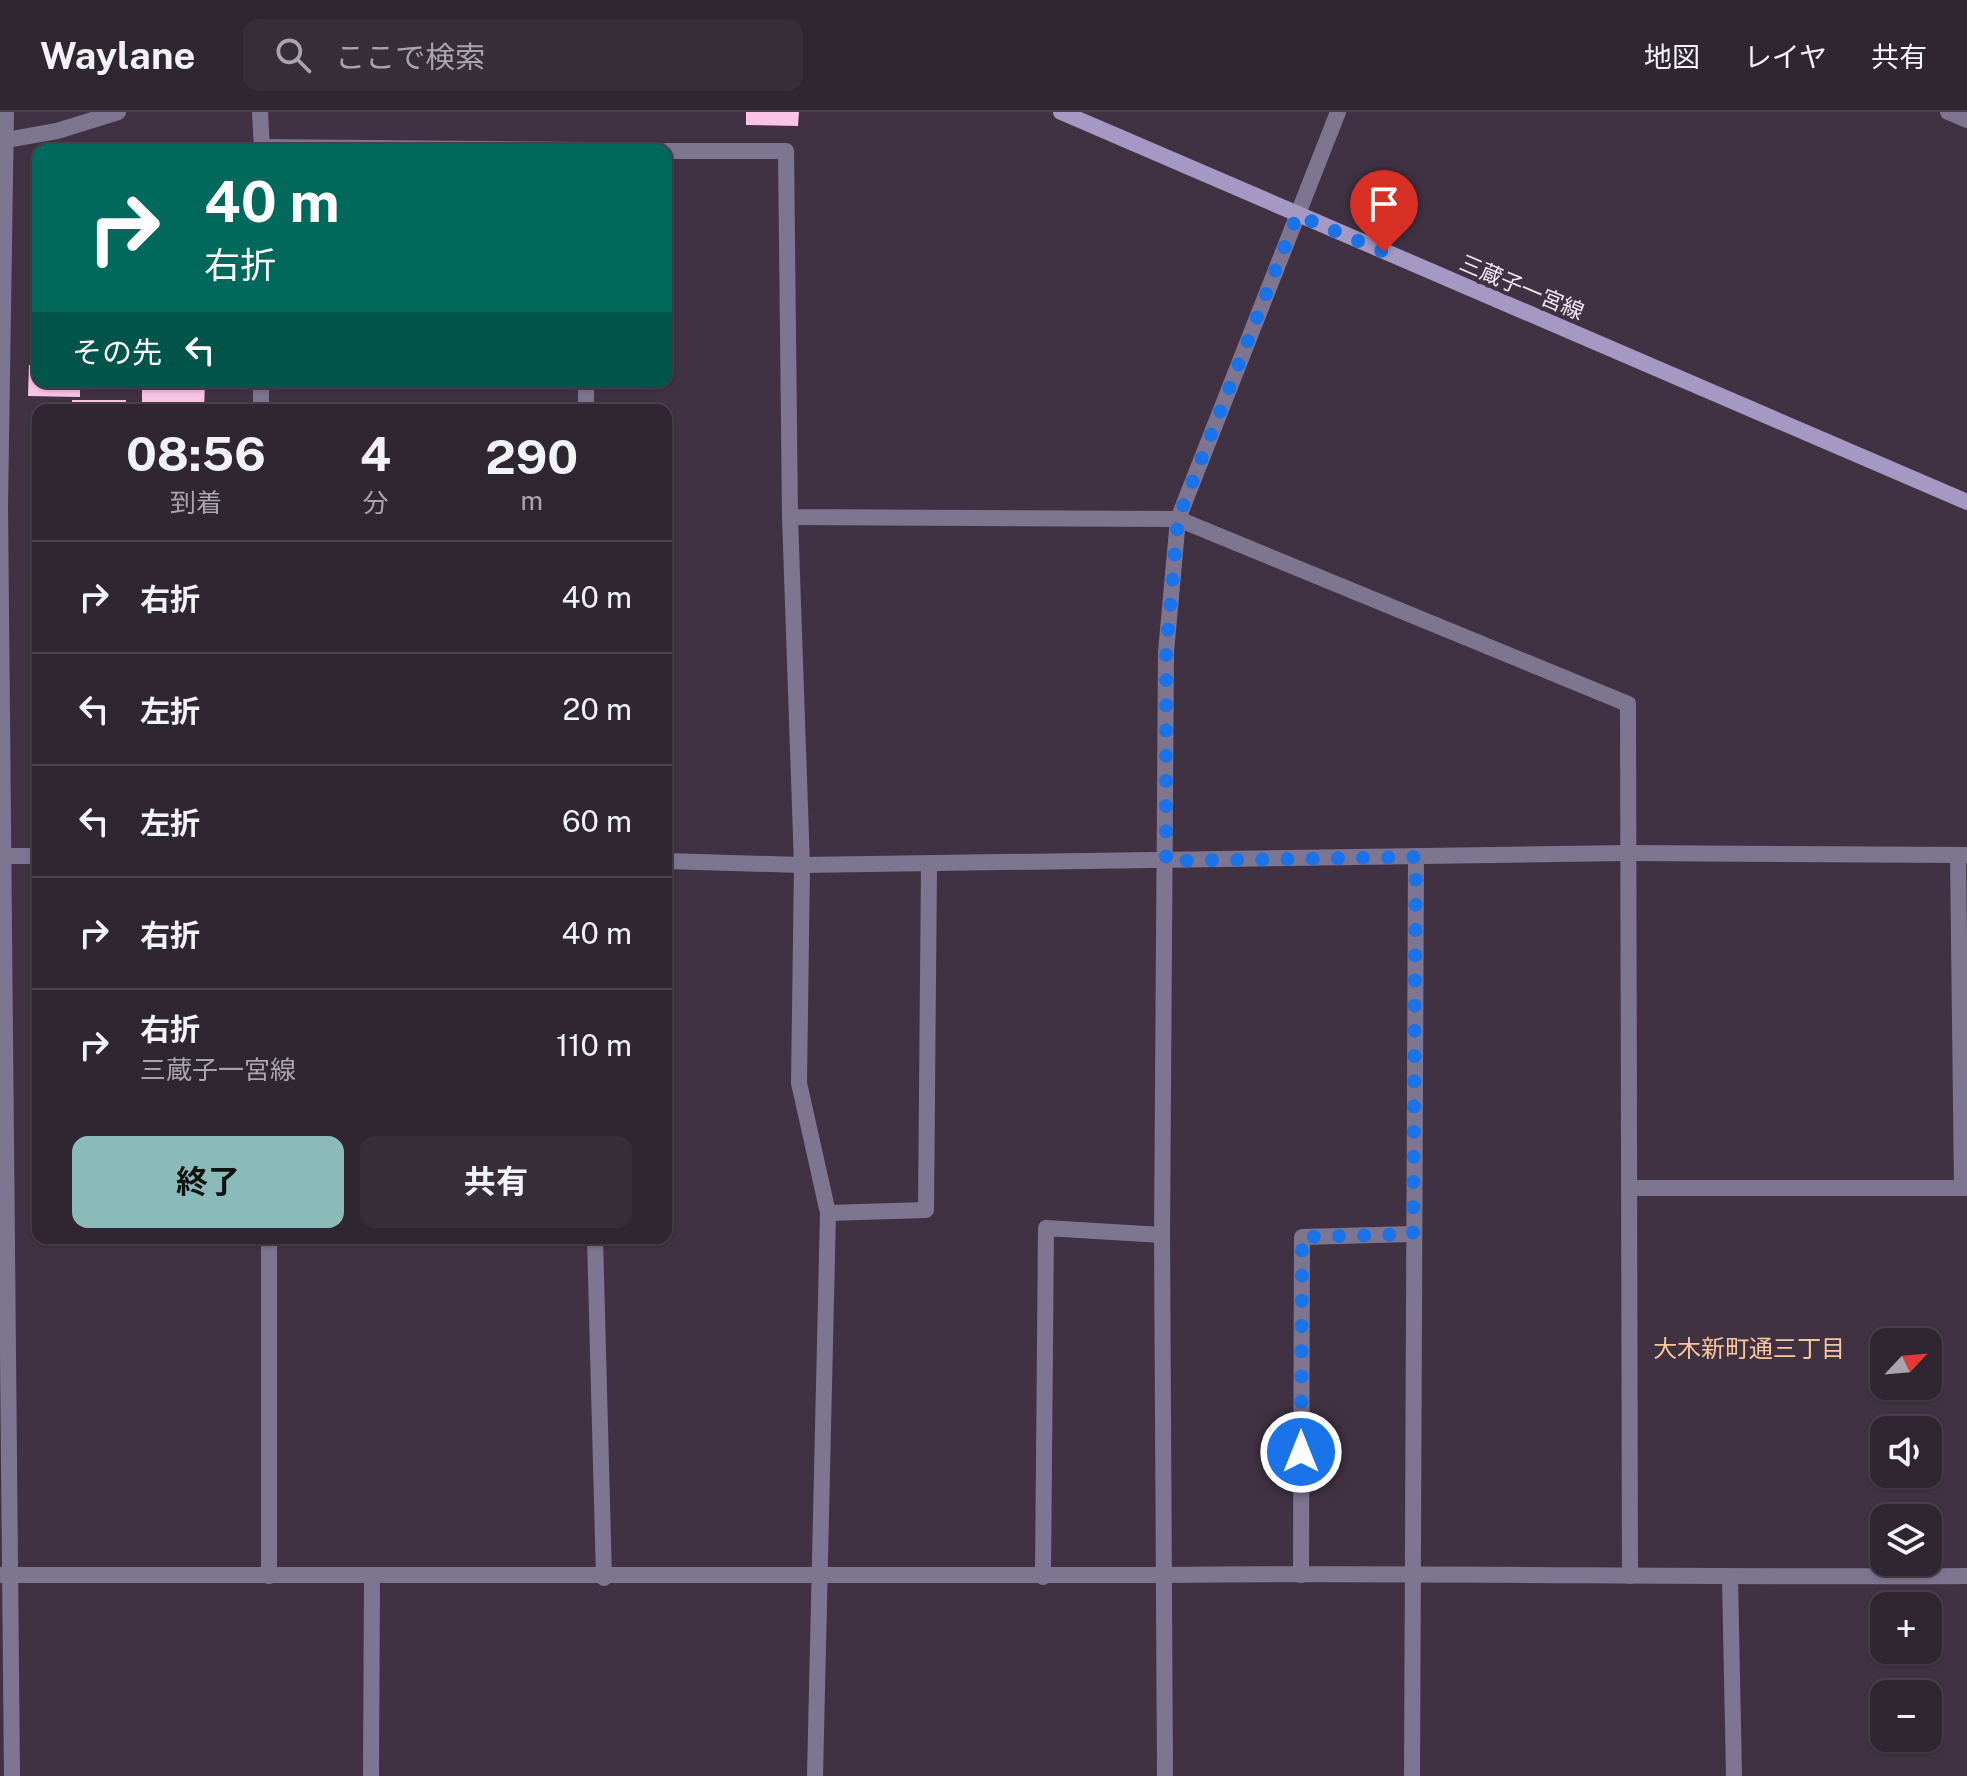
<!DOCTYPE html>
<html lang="ja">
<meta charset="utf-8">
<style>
:root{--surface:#302632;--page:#382e3a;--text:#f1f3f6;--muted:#a8a5ac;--line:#4b434d;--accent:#8bbbb9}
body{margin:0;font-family:"Public Sans","Noto Sans JP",sans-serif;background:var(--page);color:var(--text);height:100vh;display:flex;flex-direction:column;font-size:30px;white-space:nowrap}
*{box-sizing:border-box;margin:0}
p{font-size:26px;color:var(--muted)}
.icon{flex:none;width:44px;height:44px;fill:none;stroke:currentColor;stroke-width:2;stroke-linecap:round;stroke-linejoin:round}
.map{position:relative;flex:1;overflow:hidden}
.sheet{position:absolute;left:32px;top:292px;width:640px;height:840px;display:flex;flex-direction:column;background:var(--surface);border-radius:16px;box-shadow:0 2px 6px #0004,0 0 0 2px var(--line)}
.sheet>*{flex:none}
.guide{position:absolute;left:32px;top:32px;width:640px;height:244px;border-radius:16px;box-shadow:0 2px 6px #0004,0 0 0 2px var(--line);background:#00695c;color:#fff;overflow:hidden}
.needle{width:52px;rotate:64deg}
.tools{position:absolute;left:1870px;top:1216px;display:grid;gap:16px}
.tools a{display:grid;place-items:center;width:72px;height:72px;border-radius:16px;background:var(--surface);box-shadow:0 2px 6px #0004,0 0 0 2px var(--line);font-size:40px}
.pin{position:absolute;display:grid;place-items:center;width:68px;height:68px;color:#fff;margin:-82px -34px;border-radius:50% 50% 50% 0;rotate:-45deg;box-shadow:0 0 8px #0007}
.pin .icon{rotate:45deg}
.me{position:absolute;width:88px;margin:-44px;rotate:0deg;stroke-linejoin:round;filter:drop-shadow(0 0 6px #0008)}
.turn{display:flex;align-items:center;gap:28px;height:168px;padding:0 40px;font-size:36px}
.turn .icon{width:104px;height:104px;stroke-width:2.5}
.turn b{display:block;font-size:56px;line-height:68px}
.then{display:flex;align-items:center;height:76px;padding:0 40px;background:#0003;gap:16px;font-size:30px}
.eta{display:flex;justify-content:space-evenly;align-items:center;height:136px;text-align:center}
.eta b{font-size:48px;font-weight:700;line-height:56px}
.button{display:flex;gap:16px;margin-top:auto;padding:16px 40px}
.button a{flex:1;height:92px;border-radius:16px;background:var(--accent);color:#111;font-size:32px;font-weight:700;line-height:92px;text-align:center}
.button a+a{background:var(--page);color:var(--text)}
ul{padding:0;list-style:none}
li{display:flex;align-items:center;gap:24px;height:112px;padding:0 40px;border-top:2px solid var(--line)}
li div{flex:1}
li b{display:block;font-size:30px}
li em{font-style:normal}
header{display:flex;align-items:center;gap:48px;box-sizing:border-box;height:112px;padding:0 40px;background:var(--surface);border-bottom:2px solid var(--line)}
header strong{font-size:38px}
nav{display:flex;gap:44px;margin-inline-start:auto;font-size:28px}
.search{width:560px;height:72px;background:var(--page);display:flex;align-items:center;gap:20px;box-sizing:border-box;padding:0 28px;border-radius:16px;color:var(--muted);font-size:30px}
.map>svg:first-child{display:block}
</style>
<header>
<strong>Waylane</strong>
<div class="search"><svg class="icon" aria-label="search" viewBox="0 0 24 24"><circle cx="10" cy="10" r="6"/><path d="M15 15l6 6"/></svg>ここで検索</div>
<nav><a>地図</a><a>レイヤ</a><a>共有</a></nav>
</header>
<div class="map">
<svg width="1967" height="1664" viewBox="0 0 1967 1664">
<rect width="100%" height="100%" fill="#403243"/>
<g fill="#f9c4e6">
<path d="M746,0h53l-1,14 -52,-1z"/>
<path d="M29,253h9v17h42v15l-52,-1z"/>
<path d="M142,270h63l-1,28h-62z"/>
<rect x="72" y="288" width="54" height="10"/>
</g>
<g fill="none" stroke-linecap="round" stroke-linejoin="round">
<g stroke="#7e7691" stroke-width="16">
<path d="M6,0l-6,394 12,1270"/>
<path d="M260,0l2,38"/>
<path d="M1948,0l19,8"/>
<path d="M262,35l320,3"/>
<path d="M666,39h120l4,366 388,2 450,185 2,872"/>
<path d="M261,298v-28"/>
<path d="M586,298v-28"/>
<path d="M790,405l12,348 -3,218 29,130 -13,563"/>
<path d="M1958,743l4,333"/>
<path d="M0,744h38"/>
<path d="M666,749l136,4 826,-12 339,2"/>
<path d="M1629,1076h338"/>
<path d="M828,1101l98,-3 3,-346"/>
<path d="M269,1126v338"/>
<path d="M595,1126l9,340"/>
<path d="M0,1463c389,1 778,3 1166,0 267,-3 534,3 801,1"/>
<path d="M1301,1463l1,-338 111,-3"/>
<path d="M1043,1465l3,-349 116,7"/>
<path d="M1730,1466l4,198"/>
<path d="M371,1664l1,-200"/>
<path d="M1165,1664l-3,-541 4,-583 12,-133 160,-407"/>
<path d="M1412,1664l4,-919"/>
</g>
<path stroke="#7e7691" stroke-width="16" d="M0,29l57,-10 61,-19"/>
<path stroke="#a598c3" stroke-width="16" d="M1061,0l906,390"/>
</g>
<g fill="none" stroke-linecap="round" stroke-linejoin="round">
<path stroke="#1a73e8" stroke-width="14" stroke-dasharray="0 25.2" d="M1301,1340l1,-215 111,-3 3,-377 -250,4v-209l12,-133 119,-304 87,37"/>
</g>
<g text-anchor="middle" stroke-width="8" stroke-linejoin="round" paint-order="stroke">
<g font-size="22" fill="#f2e9f4" stroke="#403243">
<text transform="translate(1522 175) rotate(23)" y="8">三蔵子一宮線</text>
</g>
<g font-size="24" fill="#f9c79c" stroke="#403243">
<text x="1749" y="1245">大木新町通三丁目</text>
</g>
</g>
</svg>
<div class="tools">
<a><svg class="needle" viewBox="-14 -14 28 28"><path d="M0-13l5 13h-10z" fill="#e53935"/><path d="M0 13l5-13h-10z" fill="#a8a5ac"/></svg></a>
<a><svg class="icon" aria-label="sound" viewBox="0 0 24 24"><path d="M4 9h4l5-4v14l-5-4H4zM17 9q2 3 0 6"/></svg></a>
<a><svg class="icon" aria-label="layers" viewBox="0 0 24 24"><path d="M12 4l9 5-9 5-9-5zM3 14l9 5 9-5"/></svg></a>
<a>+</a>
<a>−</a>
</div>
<div class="pin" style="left:1384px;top:140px;background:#d93025"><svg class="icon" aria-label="arrive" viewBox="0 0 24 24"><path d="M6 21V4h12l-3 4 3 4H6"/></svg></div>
<svg class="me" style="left:1301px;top:1340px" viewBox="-20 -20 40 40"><circle r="17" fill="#1a73e8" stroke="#fff" stroke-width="3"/><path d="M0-11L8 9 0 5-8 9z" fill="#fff"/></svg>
<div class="guide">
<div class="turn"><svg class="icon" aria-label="right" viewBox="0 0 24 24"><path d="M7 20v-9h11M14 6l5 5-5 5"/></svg><div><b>40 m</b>右折</div></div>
<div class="then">その先<svg class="icon" aria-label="left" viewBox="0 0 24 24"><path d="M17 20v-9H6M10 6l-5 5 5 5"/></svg></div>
</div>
<section class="sheet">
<div class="eta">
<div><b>08:56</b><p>到着</p></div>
<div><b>4</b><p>分</p></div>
<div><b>290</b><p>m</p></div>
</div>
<ul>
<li><svg class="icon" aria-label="right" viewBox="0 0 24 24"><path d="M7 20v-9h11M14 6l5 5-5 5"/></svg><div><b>右折</b></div><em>40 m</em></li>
<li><svg class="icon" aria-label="left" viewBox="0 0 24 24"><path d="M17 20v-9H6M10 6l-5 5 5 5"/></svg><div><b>左折</b></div><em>20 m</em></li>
<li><svg class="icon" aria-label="left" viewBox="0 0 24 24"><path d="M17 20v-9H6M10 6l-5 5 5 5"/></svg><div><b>左折</b></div><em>60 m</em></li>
<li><svg class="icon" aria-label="right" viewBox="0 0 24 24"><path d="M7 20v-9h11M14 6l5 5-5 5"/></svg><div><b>右折</b></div><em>40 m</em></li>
<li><svg class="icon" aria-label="right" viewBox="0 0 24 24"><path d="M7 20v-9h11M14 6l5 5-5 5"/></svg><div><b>右折</b><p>三蔵子一宮線</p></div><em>110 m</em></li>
</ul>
<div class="button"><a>終了</a><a>共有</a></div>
</section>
</div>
